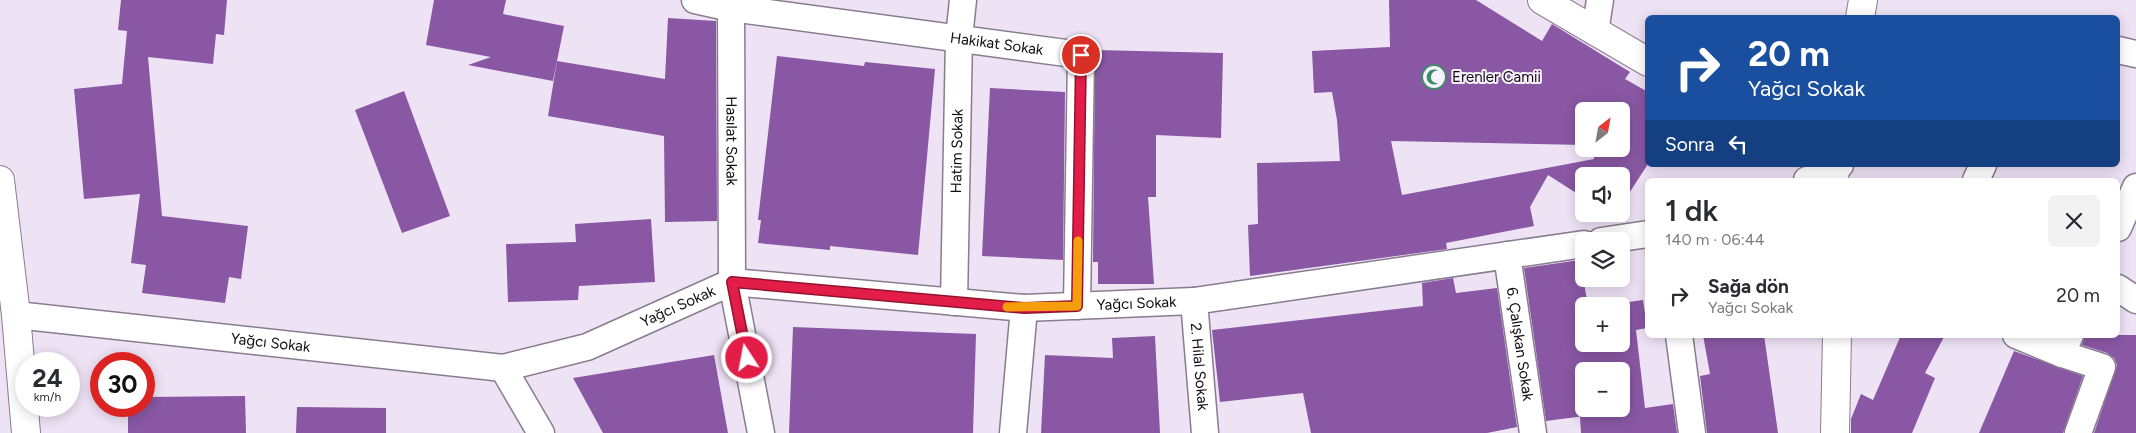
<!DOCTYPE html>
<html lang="tr">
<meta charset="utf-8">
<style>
:root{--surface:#fff;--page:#f2f2f3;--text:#2b2b33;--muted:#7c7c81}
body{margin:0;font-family:Figtree,sans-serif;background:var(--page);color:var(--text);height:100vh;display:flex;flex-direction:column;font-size:19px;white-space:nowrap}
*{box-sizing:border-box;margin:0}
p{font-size:16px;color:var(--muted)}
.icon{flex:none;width:28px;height:28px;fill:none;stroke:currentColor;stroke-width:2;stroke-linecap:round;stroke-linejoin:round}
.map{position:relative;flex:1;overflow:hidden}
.panel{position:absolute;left:1645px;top:178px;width:475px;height:160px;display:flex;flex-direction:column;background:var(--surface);border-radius:8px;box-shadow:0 2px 12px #0003}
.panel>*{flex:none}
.top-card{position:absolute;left:1645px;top:15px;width:475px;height:152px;border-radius:8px;box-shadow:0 2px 12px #0003;background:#1a4fa0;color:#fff;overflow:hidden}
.needle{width:32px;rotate:31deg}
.tools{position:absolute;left:1575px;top:102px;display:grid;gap:10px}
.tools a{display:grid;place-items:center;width:55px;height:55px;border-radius:8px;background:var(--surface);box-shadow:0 2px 12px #0003;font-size:25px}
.speed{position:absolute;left:15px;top:352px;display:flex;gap:10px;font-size:25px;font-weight:700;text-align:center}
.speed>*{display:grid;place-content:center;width:65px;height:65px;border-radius:50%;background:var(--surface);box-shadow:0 2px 12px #0003;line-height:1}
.speed small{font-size:12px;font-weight:400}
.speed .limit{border:8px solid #d22;background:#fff;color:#111}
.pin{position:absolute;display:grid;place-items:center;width:42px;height:42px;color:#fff;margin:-21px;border:2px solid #fff;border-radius:50%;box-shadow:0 1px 5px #0007}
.me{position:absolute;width:55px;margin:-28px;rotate:349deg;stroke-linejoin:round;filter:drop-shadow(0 0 4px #0008)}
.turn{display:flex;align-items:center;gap:18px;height:105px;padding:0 20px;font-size:22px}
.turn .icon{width:65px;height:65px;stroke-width:2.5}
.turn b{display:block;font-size:35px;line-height:42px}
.then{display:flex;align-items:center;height:48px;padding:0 20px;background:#0003;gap:10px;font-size:19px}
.round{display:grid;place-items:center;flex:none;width:52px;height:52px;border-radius:8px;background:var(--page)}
.headline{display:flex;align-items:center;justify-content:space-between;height:85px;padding:0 20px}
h1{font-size:30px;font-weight:600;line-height:38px}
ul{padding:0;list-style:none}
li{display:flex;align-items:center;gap:15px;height:65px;padding:0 20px}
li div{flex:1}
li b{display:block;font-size:19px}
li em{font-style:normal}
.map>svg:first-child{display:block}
</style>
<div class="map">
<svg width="2136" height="433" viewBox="0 0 2136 433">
<rect width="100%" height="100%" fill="#eee2f5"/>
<g fill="#8957a3" fill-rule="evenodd">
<path d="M121,0h106l-3,35 -8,-1 -3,30 -65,-7 14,159 86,10 -7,53 -12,-2 -4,26 -83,-10 4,-28 -15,-2 9,-69 -56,5 -10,-110 48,-5 5,-53 -9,-1z"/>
<path d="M434,0h72l-3,14 61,12 -11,55 -85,-16 23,-8 -65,-12z"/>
<path d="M1389,0h87l66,41 10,-17 78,48 -5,7 23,13v72l-26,40 -1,-28h-37v22l-36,-23 -18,32 4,19 -88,17 1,6 -197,27 -2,-51 10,-1 -1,-61 83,-2 -3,-41 -5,-28 -18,1 -2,-42 78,-4zM1584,111h37v38h-27v10l-192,36 -11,-54 193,4z"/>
<path d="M668,18l48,3 1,200 -52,1 -1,-86 -116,-20 9,-55 108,18z"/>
<path d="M1095,50l128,3 -2,85 -65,-3v62h-8l6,87h-56v-22h-5z"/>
<path d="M777,56l87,10 1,-4 70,7 -17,186 -88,-9v4l-72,-7 3,-23h-3z"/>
<path d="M990,88l75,4 -2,168 -81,-4z"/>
<path d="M404,91l46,125 -48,17 -47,-123z"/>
<path d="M651,219l4,63 -76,4 -1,14 -70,2 -2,-58 70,-2 -1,-18z"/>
<path d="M1580,260l8,46h-4v38h37v-38h-21l43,-6 4,28 -11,2 9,78 28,-4 4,29h-96l-1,-16 20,-3 -54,7 -22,-153zM1584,371h37v38h-37z"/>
<path d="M1453,278l3,15 41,-5 20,139 -30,6h-176l-8,-40 -83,9 -8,-72 211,-24 -1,-23z"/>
<path d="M793,327l183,7 -3,99h-184z"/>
<path d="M1703,335h61l14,98h-71l-7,-57 10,-2z"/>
<path d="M1901,335h44l-20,38 10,5 -23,55h-61v-14l10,-25 12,6z"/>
<path d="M2085,335h51v98h-42l23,-68 -3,-7 -7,-5 -25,-8z"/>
<path d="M1155,336l5,97h-119l4,-78 68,3 -1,-20z"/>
<path d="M2014,351l69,25 -20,57h-84z"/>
<path d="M714,355l14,78h-125l-30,-55z"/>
<path d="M245,396l1,37h-118v-27h16v-9z"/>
<path d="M297,407l89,1v25h-90z"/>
</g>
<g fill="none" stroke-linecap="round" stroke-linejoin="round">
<g stroke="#887d8e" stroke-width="29">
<g id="street">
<path id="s1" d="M695,0l36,8 350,47 -4,251"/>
<path id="s2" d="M731,0l1,282 29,151"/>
<path d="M1595,32l5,-32"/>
<path d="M2118,50l18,4"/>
<path d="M1807,180l27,-10 6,-5"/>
<path d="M1976,180l7,-15"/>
<path d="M2118,228l18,-41"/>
<path d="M1601,241l47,-7"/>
<path id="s3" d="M1507,255l26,178"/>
<path d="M2118,288l18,12"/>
<path id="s4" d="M1194,301l11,132"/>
<path id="s5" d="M954,302l5,-264 4,-38"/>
<path id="s6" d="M16,315l487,53 84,-21 145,-65 292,26 170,-7 390,-57"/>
<path d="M1679,335l13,98"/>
<path d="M2016,335l46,19"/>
<path d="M2070,335l-8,19 40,13 -24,66"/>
<path d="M503,368l38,65"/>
<path d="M1013,433l11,-125"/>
</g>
</g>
<g stroke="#887d8e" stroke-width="30">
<g id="secondary">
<path d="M1542,0l106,62"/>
<path d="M1860,18l3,-18"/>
<path d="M0,180l16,135 10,118"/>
<path d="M1834,180l1,-15"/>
<path d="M1835,433l2,-98"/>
</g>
</g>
<use href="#street" stroke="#fff" stroke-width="26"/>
<use href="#secondary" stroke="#fff" stroke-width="28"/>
</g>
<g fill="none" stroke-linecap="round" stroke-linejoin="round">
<g stroke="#92132f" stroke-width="12">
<path id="route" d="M747,358l-15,-76 292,26 53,-2 4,-251"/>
</g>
<use href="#route" stroke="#e11d48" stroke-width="9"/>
<path stroke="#f59e0b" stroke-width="9" d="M1007,307l70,-1 1,-65"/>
</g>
<defs>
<g id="mosque-ring" transform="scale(1.25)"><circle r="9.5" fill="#f8f1fd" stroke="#3b9063" stroke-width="1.5"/><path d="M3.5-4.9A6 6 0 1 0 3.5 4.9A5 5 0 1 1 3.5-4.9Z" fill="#3b9063"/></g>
</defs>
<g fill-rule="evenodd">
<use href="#mosque-ring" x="1434" y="77"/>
</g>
<g text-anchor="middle" stroke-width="4" stroke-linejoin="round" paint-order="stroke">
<g font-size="15" fill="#0f0b11" stroke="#f8f1fd">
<text dy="5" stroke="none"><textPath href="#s1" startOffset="305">Hakikat Sokak</textPath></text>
<text dy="5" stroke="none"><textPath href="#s2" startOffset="141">Hasılat Sokak</textPath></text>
<text dy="5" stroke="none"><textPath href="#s5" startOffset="151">Hatim Sokak</textPath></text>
<text dy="5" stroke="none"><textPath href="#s6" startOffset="1141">Yağcı Sokak</textPath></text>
<text dy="5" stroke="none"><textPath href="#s6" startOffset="676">Yağcı Sokak</textPath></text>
<text dy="5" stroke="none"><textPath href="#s6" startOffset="256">Yağcı Sokak</textPath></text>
<text dy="5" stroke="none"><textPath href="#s3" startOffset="90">6. Çalışkan Sokak</textPath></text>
<text dy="5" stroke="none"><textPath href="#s4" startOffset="66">2. Hilal Sokak</textPath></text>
</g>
<g font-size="15" fill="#0f0b11" stroke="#f8f1fd" text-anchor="start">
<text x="1452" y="82">Erenler Camii</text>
</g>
</g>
</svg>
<div class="tools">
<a><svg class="needle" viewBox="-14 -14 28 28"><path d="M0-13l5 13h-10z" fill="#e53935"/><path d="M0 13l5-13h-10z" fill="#7c7c81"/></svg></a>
<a><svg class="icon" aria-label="sound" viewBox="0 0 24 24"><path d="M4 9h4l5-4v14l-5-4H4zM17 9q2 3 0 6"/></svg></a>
<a><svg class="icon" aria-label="layers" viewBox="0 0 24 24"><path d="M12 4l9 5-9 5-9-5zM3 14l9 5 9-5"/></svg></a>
<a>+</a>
<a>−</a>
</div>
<div class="speed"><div>24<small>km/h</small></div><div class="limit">30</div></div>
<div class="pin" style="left:1081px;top:55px;background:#d93025"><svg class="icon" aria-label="arrive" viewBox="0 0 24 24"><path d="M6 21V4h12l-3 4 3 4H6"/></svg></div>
<svg class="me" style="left:747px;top:358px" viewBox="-20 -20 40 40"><circle r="17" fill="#e11d48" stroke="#fff" stroke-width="3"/><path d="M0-11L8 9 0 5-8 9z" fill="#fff"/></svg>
<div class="top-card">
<div class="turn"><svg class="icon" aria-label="right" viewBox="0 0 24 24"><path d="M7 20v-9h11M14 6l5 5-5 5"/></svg><div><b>20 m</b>Yağcı Sokak</div></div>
<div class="then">Sonra<svg class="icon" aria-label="left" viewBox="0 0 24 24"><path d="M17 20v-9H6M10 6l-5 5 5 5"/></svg></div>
</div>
<section class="panel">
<div class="headline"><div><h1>1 dk</h1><p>140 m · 06:44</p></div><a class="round"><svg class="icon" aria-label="close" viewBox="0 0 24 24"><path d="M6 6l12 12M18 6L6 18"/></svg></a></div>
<ul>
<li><svg class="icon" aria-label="right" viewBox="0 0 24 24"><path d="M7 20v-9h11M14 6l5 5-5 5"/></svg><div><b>Sağa dön</b><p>Yağcı Sokak</p></div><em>20 m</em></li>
</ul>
</section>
</div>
